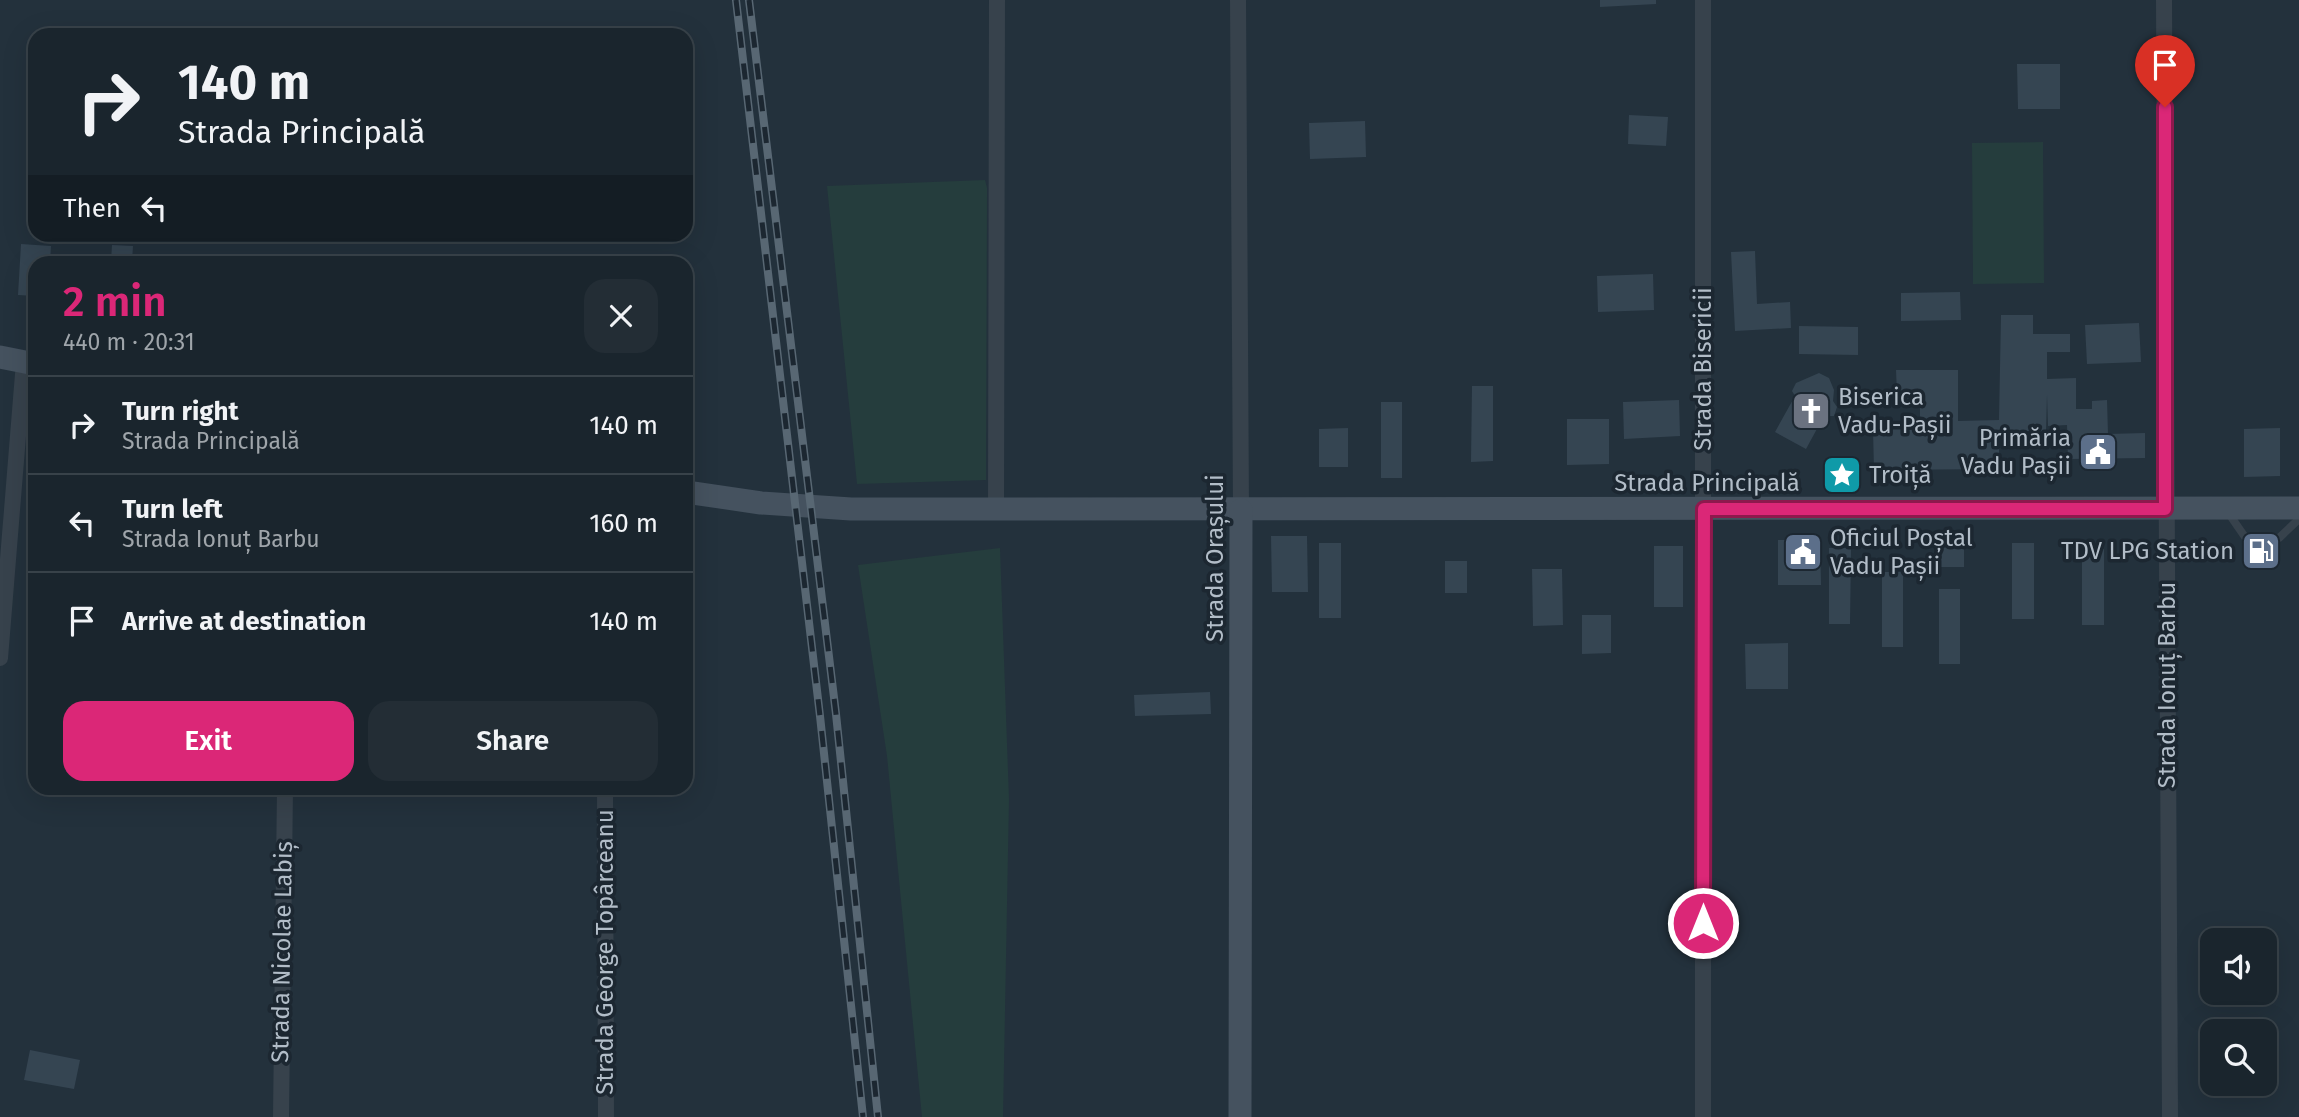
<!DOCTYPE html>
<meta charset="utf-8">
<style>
:root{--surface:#1a252d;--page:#232d35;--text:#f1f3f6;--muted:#9fa5aa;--line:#384249;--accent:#db2777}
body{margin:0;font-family:"Fira Sans",sans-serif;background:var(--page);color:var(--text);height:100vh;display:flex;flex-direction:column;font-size:26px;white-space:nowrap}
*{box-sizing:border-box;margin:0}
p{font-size:23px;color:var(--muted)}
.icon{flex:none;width:38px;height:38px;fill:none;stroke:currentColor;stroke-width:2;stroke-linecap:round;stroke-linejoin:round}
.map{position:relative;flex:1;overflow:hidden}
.details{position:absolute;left:28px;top:256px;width:665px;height:539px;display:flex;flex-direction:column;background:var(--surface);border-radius:21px;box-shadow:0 7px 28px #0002,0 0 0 2px var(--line)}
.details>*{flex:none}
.top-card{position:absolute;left:28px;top:28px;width:665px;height:214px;border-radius:21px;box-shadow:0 7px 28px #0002,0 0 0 2px var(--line);background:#1a252d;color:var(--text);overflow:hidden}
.buttons{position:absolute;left:2200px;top:928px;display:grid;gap:14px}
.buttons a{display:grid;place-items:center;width:77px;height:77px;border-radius:14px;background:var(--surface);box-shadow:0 7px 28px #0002,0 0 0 2px var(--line);font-size:35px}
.pin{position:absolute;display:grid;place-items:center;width:60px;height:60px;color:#fff;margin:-72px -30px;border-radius:50% 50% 50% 0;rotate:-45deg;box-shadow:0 0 7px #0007}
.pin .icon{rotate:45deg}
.me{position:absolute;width:77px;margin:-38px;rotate:0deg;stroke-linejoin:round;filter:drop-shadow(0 0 5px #0008)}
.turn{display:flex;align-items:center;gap:24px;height:147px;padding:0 35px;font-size:32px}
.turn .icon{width:91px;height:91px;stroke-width:2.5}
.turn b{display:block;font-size:49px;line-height:60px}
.then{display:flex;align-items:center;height:66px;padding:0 35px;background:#0003;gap:14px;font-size:26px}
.round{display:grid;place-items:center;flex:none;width:74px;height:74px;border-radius:21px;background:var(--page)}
.head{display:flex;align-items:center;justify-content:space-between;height:119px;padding:0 35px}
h1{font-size:42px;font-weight:600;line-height:52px;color:var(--accent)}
.cta{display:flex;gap:14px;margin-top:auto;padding:14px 35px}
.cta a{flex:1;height:80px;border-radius:21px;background:var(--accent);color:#fff;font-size:28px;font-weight:600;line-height:80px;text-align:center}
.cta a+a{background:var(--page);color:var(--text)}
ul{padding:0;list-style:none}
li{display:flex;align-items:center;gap:21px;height:98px;padding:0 35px;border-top:2px solid var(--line)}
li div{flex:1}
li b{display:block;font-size:26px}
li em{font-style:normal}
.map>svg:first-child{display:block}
</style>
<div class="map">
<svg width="2299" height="1117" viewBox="0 0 2299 1117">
<rect width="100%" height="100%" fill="#23313c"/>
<g fill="#253d3d">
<path d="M2043,142l1,141 -71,1 -1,-141z"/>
<path d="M985,180l2,8 -1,292 -129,4 -30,-298z"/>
<path d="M1000,548l9,251 -6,318h-81l-35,-361 -29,-191z"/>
</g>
<g fill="#354552">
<path d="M1600,0h56v4l-56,3z"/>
<path d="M2017,64h43v45h-42z"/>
<path d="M1629,115l39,2 -2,29 -38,-2z"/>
<path d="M1365,121l1,36 -56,2 -1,-36z"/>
<path d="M21,244l30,2 -1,16h-15v34l-17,-1z"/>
<path d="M112,245l21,1 -1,16h-21z"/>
<path d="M1755,251l2,53 33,-2 1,26 -56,3 -4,-79z"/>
<path d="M1653,274l1,36 -56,2 -1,-36z"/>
<path d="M1960,292l1,28 -60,1v-28z"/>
<path d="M2001,315h32v19h37v18h-23v27l29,-1v31h16v-8l15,-1 1,34 37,-1v25l-77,1 -1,-34 -19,1 -1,-31 -1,37 -47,-1v38l-125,1 -1,-41 47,-1v-33h-23l-1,-25h62v51l41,-1z"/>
<path d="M2139,323l2,39 -54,2 -2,-39z"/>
<path d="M1799,326l59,1v28l-59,-1z"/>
<path d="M1819,373l10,5 5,12 -1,11 4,6 -3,9h-10l-18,33 -31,-17 20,-36 -3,-5 4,-8z"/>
<path d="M1472,386h21v75l-22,1z"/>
<path d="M1679,400l1,36 -56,3 -1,-37z"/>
<rect x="1381" y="402" width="21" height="76"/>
<path d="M1567,419h42v45l-42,1z"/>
<path d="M1348,428v39h-29v-38z"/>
<path d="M2280,428v48l-36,1v-48z"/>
<path d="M1271,536h36l1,56h-36z"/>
<rect x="1938" y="536" width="26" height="31"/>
<path d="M1778,540h42l1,45h-43z"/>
<rect x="1319" y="543" width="22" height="75"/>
<rect x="2012" y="543" width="22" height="76"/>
<rect x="1654" y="546" width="29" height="61"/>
<path d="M1829,548h22l-1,76h-21z"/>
<rect x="2082" y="549" width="22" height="76"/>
<rect x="1445" y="561" width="22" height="32"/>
<path d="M1532,569h30l1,56 -30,1z"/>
<rect x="1882" y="572" width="21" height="75"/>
<rect x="1939" y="589" width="21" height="75"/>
<path d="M1582,615h29v38l-29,1z"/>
<path d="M1788,643v46h-42l-1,-45z"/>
<path d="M1210,692l1,22 -76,2 -1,-21z"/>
<path d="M30,1050l50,10 -6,29 -50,-9z"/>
</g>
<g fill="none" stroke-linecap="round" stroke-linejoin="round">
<path stroke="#37424c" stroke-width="8" d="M2227,511l18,26 34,1 20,-19"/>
<g stroke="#37424c" stroke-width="16">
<path d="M1238,0l3,510"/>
<path d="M1703,0v1117"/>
<path d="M2164,0l6,1117"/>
<path d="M996,510l1,-510"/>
<path d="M0,658l24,-296"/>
<path d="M605,788l1,329"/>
<path d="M281,1117l4,-329"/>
</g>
<g stroke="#45525f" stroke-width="23">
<path d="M0,357l35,7"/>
<path d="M686,492l75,11 90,6 1448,-1"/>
<path d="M1240,1117l1,-607"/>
</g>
<g stroke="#586773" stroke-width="8">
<g id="rail">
<path d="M736,0l84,716 43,401"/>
<path d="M749,0l87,714 42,403"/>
</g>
</g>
<use href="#rail" stroke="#1c2731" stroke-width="5" stroke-dasharray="16" stroke-linecap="butt"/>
</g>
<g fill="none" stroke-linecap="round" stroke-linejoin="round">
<g stroke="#8e194d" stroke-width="18">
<path id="route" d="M1703,923l1,-414h461v-402"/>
</g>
<use href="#route" stroke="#db2777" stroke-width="12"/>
</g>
<defs>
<g id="church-square" transform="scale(2.0125)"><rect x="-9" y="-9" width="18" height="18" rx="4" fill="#6b7280" stroke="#1c2731"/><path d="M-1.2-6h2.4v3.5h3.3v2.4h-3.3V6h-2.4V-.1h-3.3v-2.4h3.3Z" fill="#fff"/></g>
<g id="civic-square" transform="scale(2.0125)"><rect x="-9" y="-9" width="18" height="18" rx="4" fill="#5c6f8a" stroke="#1c2731"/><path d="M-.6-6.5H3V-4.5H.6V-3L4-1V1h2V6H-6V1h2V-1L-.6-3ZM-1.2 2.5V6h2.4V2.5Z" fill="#fff"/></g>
<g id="sight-square" transform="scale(2.0125)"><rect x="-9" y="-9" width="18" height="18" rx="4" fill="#0f9aa8" stroke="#1c2731"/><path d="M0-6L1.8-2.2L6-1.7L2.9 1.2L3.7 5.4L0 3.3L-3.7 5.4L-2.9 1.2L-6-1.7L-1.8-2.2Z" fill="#fff"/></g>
<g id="fuel-square" transform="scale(2.0125)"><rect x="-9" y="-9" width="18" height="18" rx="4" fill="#5c6f8a" stroke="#1c2731"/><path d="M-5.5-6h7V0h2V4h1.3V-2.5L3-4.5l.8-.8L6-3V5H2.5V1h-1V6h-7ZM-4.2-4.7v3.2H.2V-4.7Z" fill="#fff"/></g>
</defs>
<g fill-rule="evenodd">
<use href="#church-square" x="1811" y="411"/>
<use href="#civic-square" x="2098" y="452"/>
<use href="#sight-square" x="1842" y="475"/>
<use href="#fuel-square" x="2261" y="551"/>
<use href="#civic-square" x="1803" y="552"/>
</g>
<g text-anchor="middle" stroke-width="7" stroke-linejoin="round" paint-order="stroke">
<g font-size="24" fill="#b2bdc8" stroke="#1c2731">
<text transform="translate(1703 369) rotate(-90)" y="8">Strada Bisericii</text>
<text x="1707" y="491">Strada Principală</text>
<text transform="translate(1215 558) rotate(-90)" y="8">Strada Orașului</text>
<text transform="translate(2167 685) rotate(-90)" y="8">Strada Ionuț Barbu</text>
<text transform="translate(282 952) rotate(-89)" y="8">Strada Nicolae Labiș</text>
<text transform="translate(605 952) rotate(-90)" y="8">Strada George Topârceanu</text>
</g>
<g font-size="24" fill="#b2bdc8" stroke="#1c2731" text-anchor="start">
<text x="1838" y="405">Biserica<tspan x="1838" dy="28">Vadu-Pașii</tspan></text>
<text x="2071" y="446" text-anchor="end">Primăria<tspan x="2071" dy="28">Vadu Pașii</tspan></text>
<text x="1869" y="483">Troiță</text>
<text x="1830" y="546">Oficiul Poștal<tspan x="1830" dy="28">Vadu Pașii</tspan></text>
<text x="2234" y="559" text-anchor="end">TDV LPG Station</text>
</g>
</g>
</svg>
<div class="buttons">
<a><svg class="icon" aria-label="sound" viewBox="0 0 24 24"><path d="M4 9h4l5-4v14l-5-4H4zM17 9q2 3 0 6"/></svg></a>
<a><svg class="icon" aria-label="search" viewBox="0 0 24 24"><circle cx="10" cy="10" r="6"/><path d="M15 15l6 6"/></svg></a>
</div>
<div class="pin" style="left:2165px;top:107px;background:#d93025"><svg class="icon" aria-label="arrive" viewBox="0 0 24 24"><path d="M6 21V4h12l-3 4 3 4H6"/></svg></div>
<svg class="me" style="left:1703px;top:923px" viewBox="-20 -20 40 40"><circle r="17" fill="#db2777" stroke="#fff" stroke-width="3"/><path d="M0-11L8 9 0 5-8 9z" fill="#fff"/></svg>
<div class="top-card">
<div class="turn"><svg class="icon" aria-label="right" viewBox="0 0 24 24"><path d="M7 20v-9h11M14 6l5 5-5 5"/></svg><div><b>140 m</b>Strada Principală</div></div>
<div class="then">Then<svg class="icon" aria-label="left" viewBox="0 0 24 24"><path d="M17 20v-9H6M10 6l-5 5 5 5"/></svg></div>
</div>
<section class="details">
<div class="head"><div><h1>2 min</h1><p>440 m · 20:31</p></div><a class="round"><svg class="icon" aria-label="close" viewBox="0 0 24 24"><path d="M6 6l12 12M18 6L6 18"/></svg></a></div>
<ul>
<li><svg class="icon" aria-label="right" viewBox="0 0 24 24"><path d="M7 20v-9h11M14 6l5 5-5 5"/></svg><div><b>Turn right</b><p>Strada Principală</p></div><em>140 m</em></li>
<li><svg class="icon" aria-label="left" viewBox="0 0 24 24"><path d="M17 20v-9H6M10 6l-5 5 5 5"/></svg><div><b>Turn left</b><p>Strada Ionuț Barbu</p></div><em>160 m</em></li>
<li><svg class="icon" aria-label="arrive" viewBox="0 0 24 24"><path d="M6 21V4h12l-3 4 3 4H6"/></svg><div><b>Arrive at destination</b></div><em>140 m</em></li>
</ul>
<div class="cta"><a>Exit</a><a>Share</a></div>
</section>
</div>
